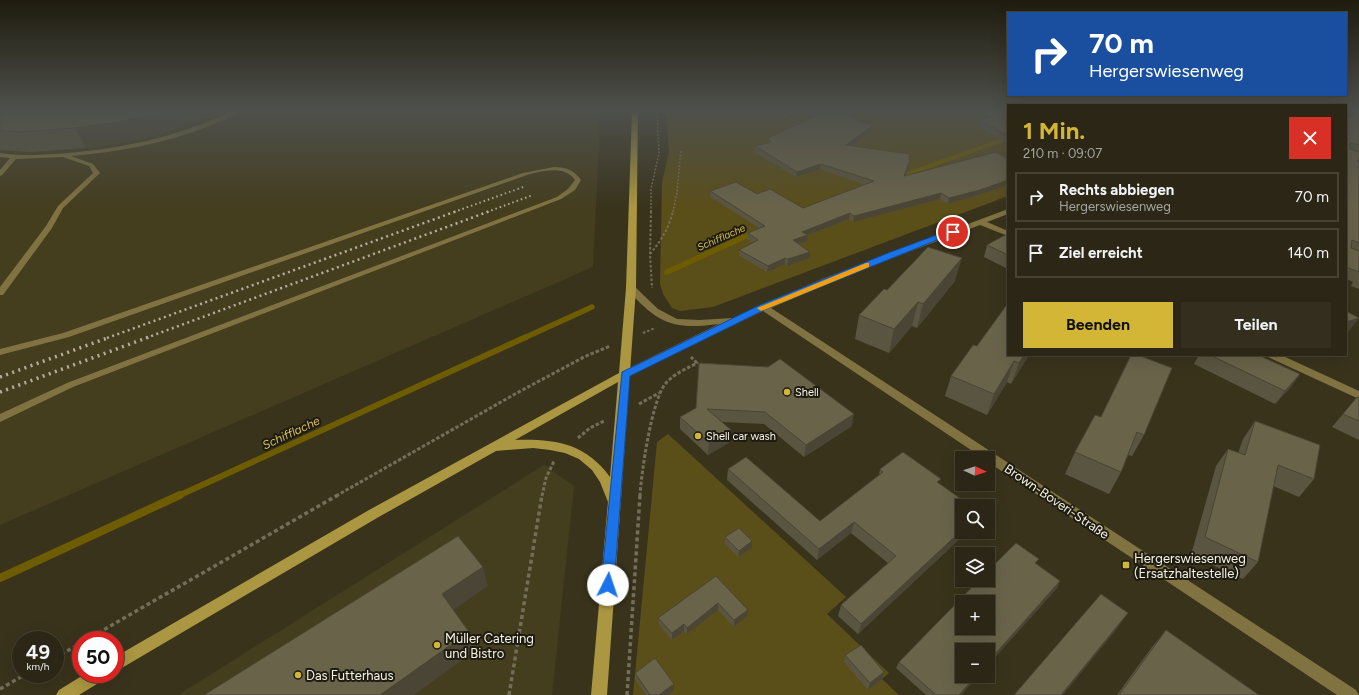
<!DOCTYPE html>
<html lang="de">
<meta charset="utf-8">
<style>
:root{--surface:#2b2615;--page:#332e1e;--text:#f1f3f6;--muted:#a6a5a0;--line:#474334;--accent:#d3b635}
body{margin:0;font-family:Figtree,sans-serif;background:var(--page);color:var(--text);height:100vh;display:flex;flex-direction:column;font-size:15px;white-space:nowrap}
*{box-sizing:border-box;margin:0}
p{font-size:13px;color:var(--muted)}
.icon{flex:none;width:22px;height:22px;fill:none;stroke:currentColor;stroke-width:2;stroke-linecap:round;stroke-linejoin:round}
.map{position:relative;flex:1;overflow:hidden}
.side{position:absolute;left:1007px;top:104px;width:340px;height:252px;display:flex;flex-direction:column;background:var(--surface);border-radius:0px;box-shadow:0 4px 16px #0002,0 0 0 1px var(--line)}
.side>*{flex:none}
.top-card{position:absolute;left:1007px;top:12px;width:340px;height:84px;border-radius:0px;box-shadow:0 4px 16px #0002,0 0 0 1px var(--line);background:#1a4fa0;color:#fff;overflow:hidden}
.needle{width:26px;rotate:94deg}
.buttons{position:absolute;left:955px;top:451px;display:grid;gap:8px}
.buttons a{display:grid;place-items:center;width:40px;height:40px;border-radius:0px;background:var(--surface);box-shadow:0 4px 16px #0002,0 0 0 1px var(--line);font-size:20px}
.speed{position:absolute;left:12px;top:631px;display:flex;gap:8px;font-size:20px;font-weight:700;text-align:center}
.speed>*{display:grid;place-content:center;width:52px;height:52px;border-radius:50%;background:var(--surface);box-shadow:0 4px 16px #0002,0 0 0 1px var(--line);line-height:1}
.speed small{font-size:10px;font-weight:400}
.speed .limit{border:6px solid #d22;background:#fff;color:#111}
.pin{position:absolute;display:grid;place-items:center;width:34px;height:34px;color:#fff;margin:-17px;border:2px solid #fff;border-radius:50%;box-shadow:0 1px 4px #0007}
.me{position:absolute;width:44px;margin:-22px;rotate:4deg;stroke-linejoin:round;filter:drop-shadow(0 0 3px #0008)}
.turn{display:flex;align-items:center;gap:14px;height:84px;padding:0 16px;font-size:18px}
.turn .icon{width:52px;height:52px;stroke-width:2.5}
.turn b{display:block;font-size:28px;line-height:34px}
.round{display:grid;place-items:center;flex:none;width:42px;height:42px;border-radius:0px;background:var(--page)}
.head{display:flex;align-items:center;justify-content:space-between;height:68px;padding:0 16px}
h1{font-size:24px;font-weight:700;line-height:30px;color:var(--accent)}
.action{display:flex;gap:8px;margin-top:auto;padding:8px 16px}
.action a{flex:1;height:46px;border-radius:0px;background:var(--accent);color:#111;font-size:16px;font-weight:700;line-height:46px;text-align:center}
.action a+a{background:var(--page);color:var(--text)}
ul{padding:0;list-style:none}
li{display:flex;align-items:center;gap:12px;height:50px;margin:0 8px 6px;padding:0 8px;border:2px solid var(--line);border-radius:0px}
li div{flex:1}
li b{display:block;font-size:15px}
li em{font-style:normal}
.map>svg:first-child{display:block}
</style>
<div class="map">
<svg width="1359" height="695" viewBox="0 0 1359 695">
<rect width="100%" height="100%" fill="#39331c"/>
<g fill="#443d1e">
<path d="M0,111h598l1,33 -6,123 -593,258z"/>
<path d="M544,465l30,21 -22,209h-374z"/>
</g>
<g fill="#5a4e19">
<path d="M666,111h342v85l-295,111 -33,4 -8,-3 -9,-14 -3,-10 2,-101 7,-32z"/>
<path d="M668,434l178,163 -19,17 62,59 -7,6 17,16h-266l24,-253z"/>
</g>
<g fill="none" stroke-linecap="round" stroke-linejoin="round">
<path stroke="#6e5c01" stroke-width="4" d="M899,177l109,-39"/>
<g stroke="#6e5c01" stroke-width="5.5">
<path d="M667,272l88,-40"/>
<path d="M524,338l68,-31"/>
</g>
<path stroke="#6e5c01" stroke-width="6" d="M178,496l348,-159"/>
<path stroke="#6e5c01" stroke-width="8" d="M0,578l180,-83"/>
<g stroke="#736e5a" stroke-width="1.5" stroke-dasharray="2 1.5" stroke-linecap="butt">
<path d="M774,111l29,13"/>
<path d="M651,212v-23l8,-36 -2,-42"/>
<path d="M673,212l4,-20 4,-42"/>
</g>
<g stroke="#736e5a" stroke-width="2" stroke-dasharray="2.5 2" stroke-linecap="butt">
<path d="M651,211l-1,43 2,34"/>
<path d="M650,254c11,-13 19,-26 23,-43"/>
<path d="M643,333l12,-5"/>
</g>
<g stroke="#736e5a" stroke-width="3" stroke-dasharray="3.5 2" stroke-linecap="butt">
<path d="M639,404l20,-11"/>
<path d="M578,438l12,-10 14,-7"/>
<path d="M336,496l179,-102 69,-37 26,-11"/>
<path d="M542,496l4,-18 8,-17"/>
<path d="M640,496c1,-22 12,-98 26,-113 9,-10 20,-14 31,-20l-6,-6"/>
</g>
<g stroke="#736e5a" stroke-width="3.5" stroke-dasharray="4 3" stroke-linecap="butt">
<path d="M86,640l252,-145"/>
<path d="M55,658l26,-15"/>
<path d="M0,689l26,-15"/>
<path d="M509,695l33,-200"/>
<path d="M627,695l13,-200"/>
</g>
<g fill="#807341" fill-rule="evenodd">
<path d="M232,111h8c-10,7 -23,12 -34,16 -43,17 -89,25 -135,29l22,8 7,9 -37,35 -11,20 -49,67h-3v-8l46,-61 12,-20 35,-33 -4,-7 -26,-9 -47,2 -14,16 -2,1v-6l10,-12 -10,-1v-4c18,3 36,2 55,1 61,-4 121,-16 177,-43z"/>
<path d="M554,167c12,0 20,3 27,13l-6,10 -14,9 -488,188 -73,35v-8l67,-31 490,-186 11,-8 7,-9c-11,-15 -32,-9 -48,-5l-458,162 -69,18v-6l63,-16 460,-160z"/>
</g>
<g fill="#807341" fill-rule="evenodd">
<path d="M1008,209v5l-21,8 21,9v5l-28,-11 -122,46 -87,37 585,382 3,5h-22l-349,-233v-4h-5l-220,-147 -134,65h-8l-1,-2 1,-2 98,-48c-45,6 -61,0 -91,-34l-2,-2 2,-2h6l24,23 19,10 22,1 34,-2 89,-39z"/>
<path d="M1267,355h14l78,36v8l-91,-42z"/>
</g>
<g fill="#ab9641" fill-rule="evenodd">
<path d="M632,111h6l-2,177 -29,407h-16l17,-193 -8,-20 -8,-12 -13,-11 -14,-6 -15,-3 -17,-2 -37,3 -119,67 -262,154v-15l254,-147 250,-137 7,-85zM618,382l-8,95c-25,-34 -55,-38 -95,-37z"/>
<path d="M85,674h23l-3,5 -26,16h-23l3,-5z"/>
</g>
<g stroke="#b4b09f" stroke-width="2" stroke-dasharray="1.5 3" stroke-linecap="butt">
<path d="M454,212l72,-26"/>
<path d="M487,212l46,-17"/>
</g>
<g stroke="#b4b09f" stroke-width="2.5" stroke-dasharray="2 3.5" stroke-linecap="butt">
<path d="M107,338l350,-127"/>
<path d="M146,338l344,-127"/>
</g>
<g stroke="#b4b09f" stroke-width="3.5" stroke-dasharray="2 4.5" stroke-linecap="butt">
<path d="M0,377l110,-40"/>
<path d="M0,392l149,-55"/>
</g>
</g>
<g fill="#5a5540">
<path d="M0,111l213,5 -49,17 -38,9 -40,6 -56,4 -30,-2z"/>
<path d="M807,111h34l31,15 -1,6 -20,14 59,14 -1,6 -4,10 73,19 -30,9 -8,-5 -87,23 -4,-3 -41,16 -1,6 -8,3 11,8v6l-23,8 -2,-2 -18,8 -28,-16v-6l14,-7 -6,-4 1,-6 11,-5 -49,-31v-6l47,3 46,14 62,-23 -45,-16 -24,8 -42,-25 1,-6 12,-3 1,-5 45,-21z"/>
<path d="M969,111h39v1l-2,1 2,3v28l-31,-18 2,-7h1z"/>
<path d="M1359,111v178l-8,-3 2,-4 -7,-3v-159z"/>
<path d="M1008,236v33l-24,-12 3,-12z"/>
<path d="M955,281l-38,47 -5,-2 -23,27 -34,-14 4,-24 28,-25z"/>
<path d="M977,346l52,9 -18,29 -4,-2 -20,33 -42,-19 6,-20z"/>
<path d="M1131,355l13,80 -12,21 -4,-1 -7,17 -12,22 -44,-20 10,-22 26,-35z"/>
<path d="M1199,355h59l42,19 -10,14 -15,16 -81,-40z"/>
<path d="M699,363l153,63 -48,31 -40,-33 -42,-2 9,8 -1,12 -22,13 -28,-26v-12l16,-9z"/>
<path d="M1359,398v42l-27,-13 11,-13z"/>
<path d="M1255,421l59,58 -15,18 -26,-11 -15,76 -15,17 -52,-24 25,-89 12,-17 10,4 5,-14z"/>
<path d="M728,469l92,52 59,-46 1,-6 59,14 23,49h5l-109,102 -20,-18 3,-11 47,-42 -37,-30 -34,27 -90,-80z"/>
<path d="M725,537l27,4v7l-14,9 -13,-13z"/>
<path d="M1036,564l24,17 -3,7 -69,77v-15l-26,26h16l-17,19h-35l-30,-27 3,-6z"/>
<path d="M716,576l31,40 -13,11 -16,-17 -31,24 -3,-3 -12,9 -13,-15 -1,-7z"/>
<path d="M1166,630l93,65h-142l35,-48z"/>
<path d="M845,655l39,17 -2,7 -14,11 -24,-28z"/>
<path d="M635,673l39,11v6l-6,5h-22l-11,-16z"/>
</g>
<g fill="#4a4534">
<path d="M162,111h61l-10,5 -49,17 -38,9 -40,6 -11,-20z"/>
<path d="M872,126l-1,6 -26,18 1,-5z"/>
<path d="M910,160l-1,6 -6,16 1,-6z"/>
<path d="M821,164l-1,5 -24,8 1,-5z"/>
<path d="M1008,180v5l-30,10 -30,9 1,-6z"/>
<path d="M941,193l-1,6 -87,23 1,-6z"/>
<path d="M850,213l-1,6 -41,16 -1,6 -15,5 1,-6 9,-8z"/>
<path d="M810,252v6l-23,8 1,-7z"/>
<path d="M785,258v6l-18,8 1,-6z"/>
<path d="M962,258l-7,23 -38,47 6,-24z"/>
<path d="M918,302l-6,24 -23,27 5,-24z"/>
<path d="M1359,318l-13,17v-13z"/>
<path d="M1024,355h5l-18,29 8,-21z"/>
<path d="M1014,361l-7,21 -20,33 7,-21z"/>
<path d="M1300,374l-10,14 -15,16 10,-13z"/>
<path d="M854,414l-2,12 -48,31 2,-12z"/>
<path d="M731,430l-1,12 -22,13 1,-12z"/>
<path d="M854,522l-3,11 -34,27 2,-11z"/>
<path d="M962,530v2h5l-109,102 3,-10z"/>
<path d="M752,541v7l-14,9 1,-6z"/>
<path d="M483,567l5,19 -39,27 -7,-19z"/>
<path d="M1060,581l-3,7 -69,77v-3z"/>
<path d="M718,603v7l-31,24v-6z"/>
<path d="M748,610l-1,6 -13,11v-7z"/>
<path d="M1128,613l-12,17 -53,65h-2z"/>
<path d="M684,624v7l-12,9v-7z"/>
<path d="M469,632l7,18 -62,45h-34z"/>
<path d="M884,672l-2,7 -14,11 2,-7z"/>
<path d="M976,676h2l-17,19h-2z"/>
<path d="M674,684v6l-6,5h-9z"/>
</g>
<g fill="#69634a" stroke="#4a4534" fill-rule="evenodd">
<path d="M0,111h162l-7,3 -39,8 -41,6 -57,4 -18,-2z"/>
<path d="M813,111h28l31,15 -26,19 64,9 -1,6h1l-6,16 92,-24 12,7v21l-28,10 -31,8 -8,-5 -87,23 -4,-3 -48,19 6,3 -15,5 17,12 -22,7 -3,-1 -17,8 -29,-16 19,-10 -10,-7 17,-7 -55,-35 26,-9 21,12 13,-5 33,19 71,-27 -53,-17 -24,8 -42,-26 16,-4 -3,-4 50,-23z"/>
<path d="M980,111h25l3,5v20l-29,-17 10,-1z"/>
<path d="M1358,111h1v34l-9,-2v6l9,3v7l-2,2 2,1v81l-7,-3 -1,8 8,3v21l-13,-5v-147z"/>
<path d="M1005,235l3,1v19l-21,-10z"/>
<path d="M928,247l34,11 -39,46 -5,-2 -24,27 -35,-14 25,-26 3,1z"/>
<path d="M1008,303v52h16l-5,8 -5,-2 -20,33 -43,-18 22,-31 4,1z"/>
<path d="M1346,311l13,7 -13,4z"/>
<path d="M1131,355h7l34,13 -28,67 -7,-3 -16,40 -46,-20 20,-37 6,2z"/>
<path d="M1210,355h48l42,19 -15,17z"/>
<path d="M780,359l74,55 -48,31 -41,-33 -58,-3 24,21 -22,13 -29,-26 16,-9 3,-45 69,4z"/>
<path d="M1357,397l2,1v23l-16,-7z"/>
<path d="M1255,421l65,24 -6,34 -36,-14 -20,97 -53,-25 23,-88 17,6z"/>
<path d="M903,452l38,27 -4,3 34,24h-9v24l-101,94 -20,-19 55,-49 -42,-34 -35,27 -91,-80 18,-12 74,64 63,-49 -3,-3z"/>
<path d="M739,528l13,13 -13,10 -14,-14z"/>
<path d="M458,536l25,31 -41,27 27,38 -89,63h-176z"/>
<path d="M1016,543l23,16 -4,4 25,18 -72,81v-12h-26v26h14l-17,19h-23l-37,-33 80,-82h9v-9zM962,602h26v26h-26z"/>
<path d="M716,576l32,34 -14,10 -16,-17 -31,25 -3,-4 -12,9 -14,-15z"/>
<path d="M1101,594l27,19 -67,82h-47z"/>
<path d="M1166,630l93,65h-140z"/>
<path d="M861,645l23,27 -14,11 -25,-28z"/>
<path d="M655,658l19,26 -15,11h-9l-15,-22z"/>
</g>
<linearGradient id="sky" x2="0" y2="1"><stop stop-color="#1f1c0f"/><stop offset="0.53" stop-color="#4e504b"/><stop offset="1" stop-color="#4e504b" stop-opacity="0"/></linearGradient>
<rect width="1359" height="208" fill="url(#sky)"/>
<path fill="#1a73e8" stroke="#114b97" d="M950,230h5l2,2 -191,77 -136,67 -16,209 -2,4 -4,2 -5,-2 -2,-4 21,-213 138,-67 128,-52z"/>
<path fill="#f59e0b" d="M866,263h3v4l-105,43 -3,1 -4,-3z"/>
<g fill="#d3b635" stroke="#1e1b11" stroke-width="1.5">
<circle cx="787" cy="392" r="4"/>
<circle cx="698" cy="436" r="4"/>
<rect x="1122" y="561" width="8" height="8" rx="2"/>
<circle cx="437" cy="645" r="4"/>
<circle cx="298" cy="675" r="4"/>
</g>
<g text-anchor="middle" stroke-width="4" stroke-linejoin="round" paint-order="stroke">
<g font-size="10" font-style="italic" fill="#dbc157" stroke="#1e1b11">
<text transform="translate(721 237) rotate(-24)" y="4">Schifflache</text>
</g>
<g font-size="11" fill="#f6f3e5" stroke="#1e1b11" text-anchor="start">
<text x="795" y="396">Shell</text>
<text x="706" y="440">Shell car wash</text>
</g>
<g font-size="12" font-style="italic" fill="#dbc157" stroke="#1e1b11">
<text transform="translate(291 433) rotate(-25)" y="4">Schifflache</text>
</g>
<g font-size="13" fill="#f6f3e5" stroke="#1e1b11">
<text transform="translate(1057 501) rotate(34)" y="5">Brown-Boveri-Straße</text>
</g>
<g font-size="13" fill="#f6f3e5" stroke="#1e1b11" text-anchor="start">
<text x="1134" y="563">Hergerswiesenweg<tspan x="1134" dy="15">(Ersatzhaltestelle)</tspan></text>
<text x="445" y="643">Müller Catering<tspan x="445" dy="15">und Bistro</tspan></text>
<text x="306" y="680">Das Futterhaus</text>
</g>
</g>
</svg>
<div class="buttons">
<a><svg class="needle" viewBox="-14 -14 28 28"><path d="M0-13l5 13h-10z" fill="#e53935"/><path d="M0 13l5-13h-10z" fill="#a6a5a0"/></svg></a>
<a><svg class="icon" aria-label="search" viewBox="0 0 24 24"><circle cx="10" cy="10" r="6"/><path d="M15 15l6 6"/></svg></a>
<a><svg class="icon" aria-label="layers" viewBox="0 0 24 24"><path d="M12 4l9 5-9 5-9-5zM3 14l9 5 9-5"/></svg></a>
<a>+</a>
<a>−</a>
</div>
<div class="speed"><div>49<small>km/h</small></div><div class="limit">50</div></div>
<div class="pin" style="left:953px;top:232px;background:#d93025"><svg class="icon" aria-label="arrive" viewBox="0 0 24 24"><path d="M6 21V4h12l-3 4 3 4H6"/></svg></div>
<svg class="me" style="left:608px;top:585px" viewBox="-20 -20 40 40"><circle r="19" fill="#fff"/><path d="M0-13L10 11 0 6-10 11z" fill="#1a73e8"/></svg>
<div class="top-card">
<div class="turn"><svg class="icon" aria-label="right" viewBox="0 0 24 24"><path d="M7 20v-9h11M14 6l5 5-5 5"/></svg><div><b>70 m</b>Hergerswiesenweg</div></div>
</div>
<section class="side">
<div class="head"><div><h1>1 Min.</h1><p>210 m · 09:07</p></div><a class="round" style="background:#d93025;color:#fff"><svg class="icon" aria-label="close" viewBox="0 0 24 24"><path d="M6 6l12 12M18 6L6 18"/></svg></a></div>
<ul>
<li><svg class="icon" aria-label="right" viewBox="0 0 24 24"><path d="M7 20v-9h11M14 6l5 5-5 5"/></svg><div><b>Rechts abbiegen</b><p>Hergerswiesenweg</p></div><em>70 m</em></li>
<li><svg class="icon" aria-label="arrive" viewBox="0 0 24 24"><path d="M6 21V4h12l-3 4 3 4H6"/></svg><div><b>Ziel erreicht</b></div><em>140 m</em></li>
</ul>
<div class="action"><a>Beenden</a><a>Teilen</a></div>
</section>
</div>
